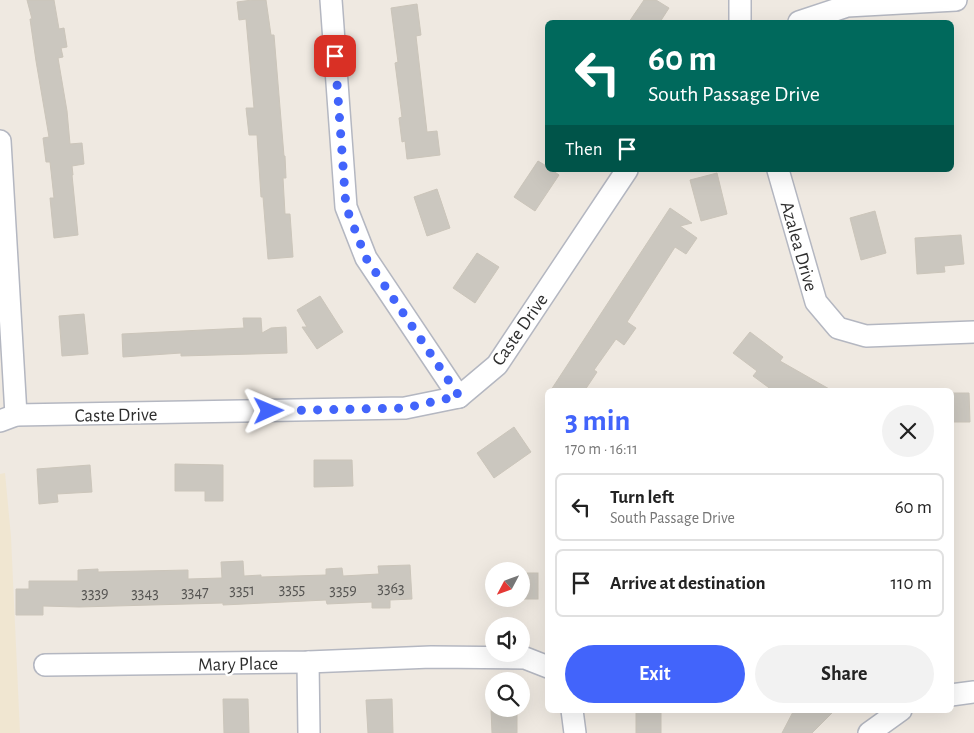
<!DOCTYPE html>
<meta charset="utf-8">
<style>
:root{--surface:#fff;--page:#f2f2f2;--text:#222;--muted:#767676;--line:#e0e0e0;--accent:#4264fb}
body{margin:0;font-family:"Alegreya Sans",sans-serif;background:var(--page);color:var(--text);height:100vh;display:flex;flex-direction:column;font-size:19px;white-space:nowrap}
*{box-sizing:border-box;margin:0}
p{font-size:16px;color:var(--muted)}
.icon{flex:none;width:28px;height:28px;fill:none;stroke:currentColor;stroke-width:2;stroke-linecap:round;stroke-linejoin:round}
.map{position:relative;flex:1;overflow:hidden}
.side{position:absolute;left:545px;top:388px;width:409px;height:325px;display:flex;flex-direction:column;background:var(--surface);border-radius:8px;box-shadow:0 5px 20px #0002}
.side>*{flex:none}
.banner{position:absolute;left:545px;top:20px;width:409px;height:152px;border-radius:8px;box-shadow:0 5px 20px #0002;background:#00695c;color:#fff;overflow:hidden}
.needle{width:32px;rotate:229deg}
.buttons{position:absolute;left:485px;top:562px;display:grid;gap:10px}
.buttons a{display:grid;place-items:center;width:45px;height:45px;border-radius:50%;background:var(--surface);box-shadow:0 5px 20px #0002;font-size:25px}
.pin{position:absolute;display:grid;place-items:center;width:42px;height:42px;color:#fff;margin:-21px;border-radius:10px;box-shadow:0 2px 8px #0006}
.me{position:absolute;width:55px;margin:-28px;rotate:89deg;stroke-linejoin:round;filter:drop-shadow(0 0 4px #0008)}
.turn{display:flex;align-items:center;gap:18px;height:105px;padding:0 20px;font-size:22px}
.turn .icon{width:65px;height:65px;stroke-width:2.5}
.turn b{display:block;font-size:35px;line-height:42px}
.then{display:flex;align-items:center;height:48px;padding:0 20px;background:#0003;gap:10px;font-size:19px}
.round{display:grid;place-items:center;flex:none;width:52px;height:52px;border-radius:26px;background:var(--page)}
.summary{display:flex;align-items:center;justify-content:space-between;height:85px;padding:0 20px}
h1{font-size:30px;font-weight:700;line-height:38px;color:var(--accent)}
.cta{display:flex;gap:10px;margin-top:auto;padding:10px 20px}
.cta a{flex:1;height:58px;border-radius:30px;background:var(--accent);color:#fff;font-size:20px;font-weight:700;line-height:58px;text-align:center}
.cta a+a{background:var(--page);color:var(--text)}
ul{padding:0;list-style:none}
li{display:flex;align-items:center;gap:15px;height:68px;margin:0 10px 8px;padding:0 10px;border:2px solid var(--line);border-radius:8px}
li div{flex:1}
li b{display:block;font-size:19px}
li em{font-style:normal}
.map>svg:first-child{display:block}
</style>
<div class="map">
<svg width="974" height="733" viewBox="0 0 974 733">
<rect width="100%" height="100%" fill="#efe9e1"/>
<path fill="#f0e6d1" d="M5,473l6,64 9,196h-20v-259z"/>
<g fill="#cbc7bf" stroke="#cbc5ba">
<path d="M27,0h27l5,29 5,-1 3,19 -6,1 2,9 -5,1 9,53 3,33 12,-1 2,21 -12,2 1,9h-1l6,60 -24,3 -4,-40h4l-4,-36h-4l-3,-24 6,-1 -13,-76 -6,-42h2z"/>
<path d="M252,0h14l5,35h3l10,121h1l1,22h-3l2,36h5l3,43 -25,2 -5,-62h-2l-4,-62h-8l-3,-27h8l-8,-89 -7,1 -2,-18z"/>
<path d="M644,0h12l13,8 -9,14h-31z"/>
<path d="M417,4l4,31 -5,1 11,96 10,-1 3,24 -33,4 -2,-18 -3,1 -3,-24 3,-1 -7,-54 3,-1 -7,-54z"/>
<path d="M538,161l10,6v3h4l7,5 -24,36 -21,-14z"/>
<path d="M717,173l10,41 -26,7 -11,-41z"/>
<path d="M437,189l13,39 -23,8 -13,-39z"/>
<path d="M670,208l22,15 -12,3 17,12 -11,16 -11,-7 -48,75 9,6 -12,17 -8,-6 -22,31 3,2 -12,18h-34z"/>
<path d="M875,211l11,42 -25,7 -11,-42z"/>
<path d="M961,235l3,29 -20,2 1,6 -28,2 -2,-36z"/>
<path d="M477,253l22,14 -24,36 -22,-15z"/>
<path d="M320,296l23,36 -26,17 -15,-22h5l-10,-17z"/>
<path d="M84,314l4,40 -26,2 -3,-40z"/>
<path d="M243,318h18l1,15 9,-5 15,-1 1,26 -106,3v-3l-58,4 -1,-23 122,-6z"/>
<path d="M750,332l33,25 -3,4 51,29h-59l-19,-14 4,-5 -24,-18z"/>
<path d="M951,393h18l1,29h-19z"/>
<path d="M514,427l17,25 -37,26 -17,-25z"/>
<path d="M314,460h38l1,26 -39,1z"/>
<path d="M175,464l48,1v36h-18v-10h-30z"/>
<path d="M90,465l2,27 -35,2 1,8 -19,2 -2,-35z"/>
<path d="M243,561l1,15 17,-1v2l65,-2v-6l16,-1 1,8 36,-2 -1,-8 32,-1 2,34 -22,1v8h-18v-6l-45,2 -1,-4 -103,5v-2l-144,4 -36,-1v9h-27v-26h13v-8h49v-11l20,-1v3l90,-2v9l34,-1 -1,-16z"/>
<rect x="521" y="573" width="17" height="26"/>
<path d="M223,699h25l1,34h-25z"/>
<path d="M392,699l1,34h-25l-2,-33z"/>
<path d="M491,709h26v24h-25z"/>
<rect x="636" y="710" width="25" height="23"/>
<path d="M794,710h41l-23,23h-30z"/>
</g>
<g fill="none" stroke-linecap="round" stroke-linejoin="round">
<g stroke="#b4b7c1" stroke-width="24">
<g id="street">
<path d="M331,0l15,207 20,51 93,139"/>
<path d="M740,0v22"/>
<path d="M799,22l48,-16 109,-6"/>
<path d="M0,141l16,274"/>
<path d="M778,170l38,132 22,26 28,8 108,-4"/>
<path d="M0,421l16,-6 389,-7 54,-11 38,-32 130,-195"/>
<path d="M308,662l1,71"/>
<path d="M45,665l263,-3 123,-5 94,1 23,9"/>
<path d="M951,695l23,-3"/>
<path d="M572,710l3,23"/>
<path d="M869,733l32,-23"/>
</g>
</g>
<use href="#street" stroke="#fff" stroke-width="21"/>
</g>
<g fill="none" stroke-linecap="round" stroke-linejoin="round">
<path stroke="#4264fb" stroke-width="9" stroke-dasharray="0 16.2" d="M269,411l136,-3 54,-12 -93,-138 -20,-51 -11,-151"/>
</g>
<g text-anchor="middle" stroke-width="5" stroke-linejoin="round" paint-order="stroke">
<g font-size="16" fill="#555452">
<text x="391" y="593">3363</text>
<text x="292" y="594">3355</text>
<text x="242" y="595">3351</text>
<text x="343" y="595">3359</text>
<text x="195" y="597">3347</text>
<text x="95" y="598">3339</text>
<text x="145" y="598">3343</text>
</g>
<g font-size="19" fill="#2e2e2e" stroke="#fff">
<text transform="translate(800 246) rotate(74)" y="7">Azalea Drive</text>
<text transform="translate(519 329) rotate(-55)" y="7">Caste Drive</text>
<text transform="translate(116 414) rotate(-1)" y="7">Caste Drive</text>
<text transform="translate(238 663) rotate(-1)" y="7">Mary Place</text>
</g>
</g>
</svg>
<div class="buttons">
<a><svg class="needle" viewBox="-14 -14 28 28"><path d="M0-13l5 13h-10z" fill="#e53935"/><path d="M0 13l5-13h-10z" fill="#767676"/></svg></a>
<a><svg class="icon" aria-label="sound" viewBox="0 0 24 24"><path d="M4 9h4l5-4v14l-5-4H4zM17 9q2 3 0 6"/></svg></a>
<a><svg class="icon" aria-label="search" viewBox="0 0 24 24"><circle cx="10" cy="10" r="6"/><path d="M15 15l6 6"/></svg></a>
</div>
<div class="pin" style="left:335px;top:56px;background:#d93025"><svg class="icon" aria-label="arrive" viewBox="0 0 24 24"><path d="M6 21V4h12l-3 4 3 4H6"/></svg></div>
<svg class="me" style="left:269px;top:411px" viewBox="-20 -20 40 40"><path d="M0-17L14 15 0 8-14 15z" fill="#4264fb" stroke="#fff" stroke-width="4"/></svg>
<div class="banner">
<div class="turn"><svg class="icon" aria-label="left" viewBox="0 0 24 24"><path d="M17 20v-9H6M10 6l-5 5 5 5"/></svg><div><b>60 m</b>South Passage Drive</div></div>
<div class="then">Then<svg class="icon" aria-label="arrive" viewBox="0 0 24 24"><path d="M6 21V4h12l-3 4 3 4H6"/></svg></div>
</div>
<section class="side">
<div class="summary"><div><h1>3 min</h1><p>170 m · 16:11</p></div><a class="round"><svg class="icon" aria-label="close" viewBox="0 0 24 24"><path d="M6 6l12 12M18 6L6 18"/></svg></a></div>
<ul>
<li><svg class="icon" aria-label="left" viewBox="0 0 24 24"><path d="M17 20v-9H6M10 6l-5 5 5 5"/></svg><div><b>Turn left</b><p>South Passage Drive</p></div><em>60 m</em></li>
<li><svg class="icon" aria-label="arrive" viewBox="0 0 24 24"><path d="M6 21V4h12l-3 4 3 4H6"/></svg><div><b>Arrive at destination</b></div><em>110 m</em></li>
</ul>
<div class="cta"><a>Exit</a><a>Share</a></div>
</section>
</div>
